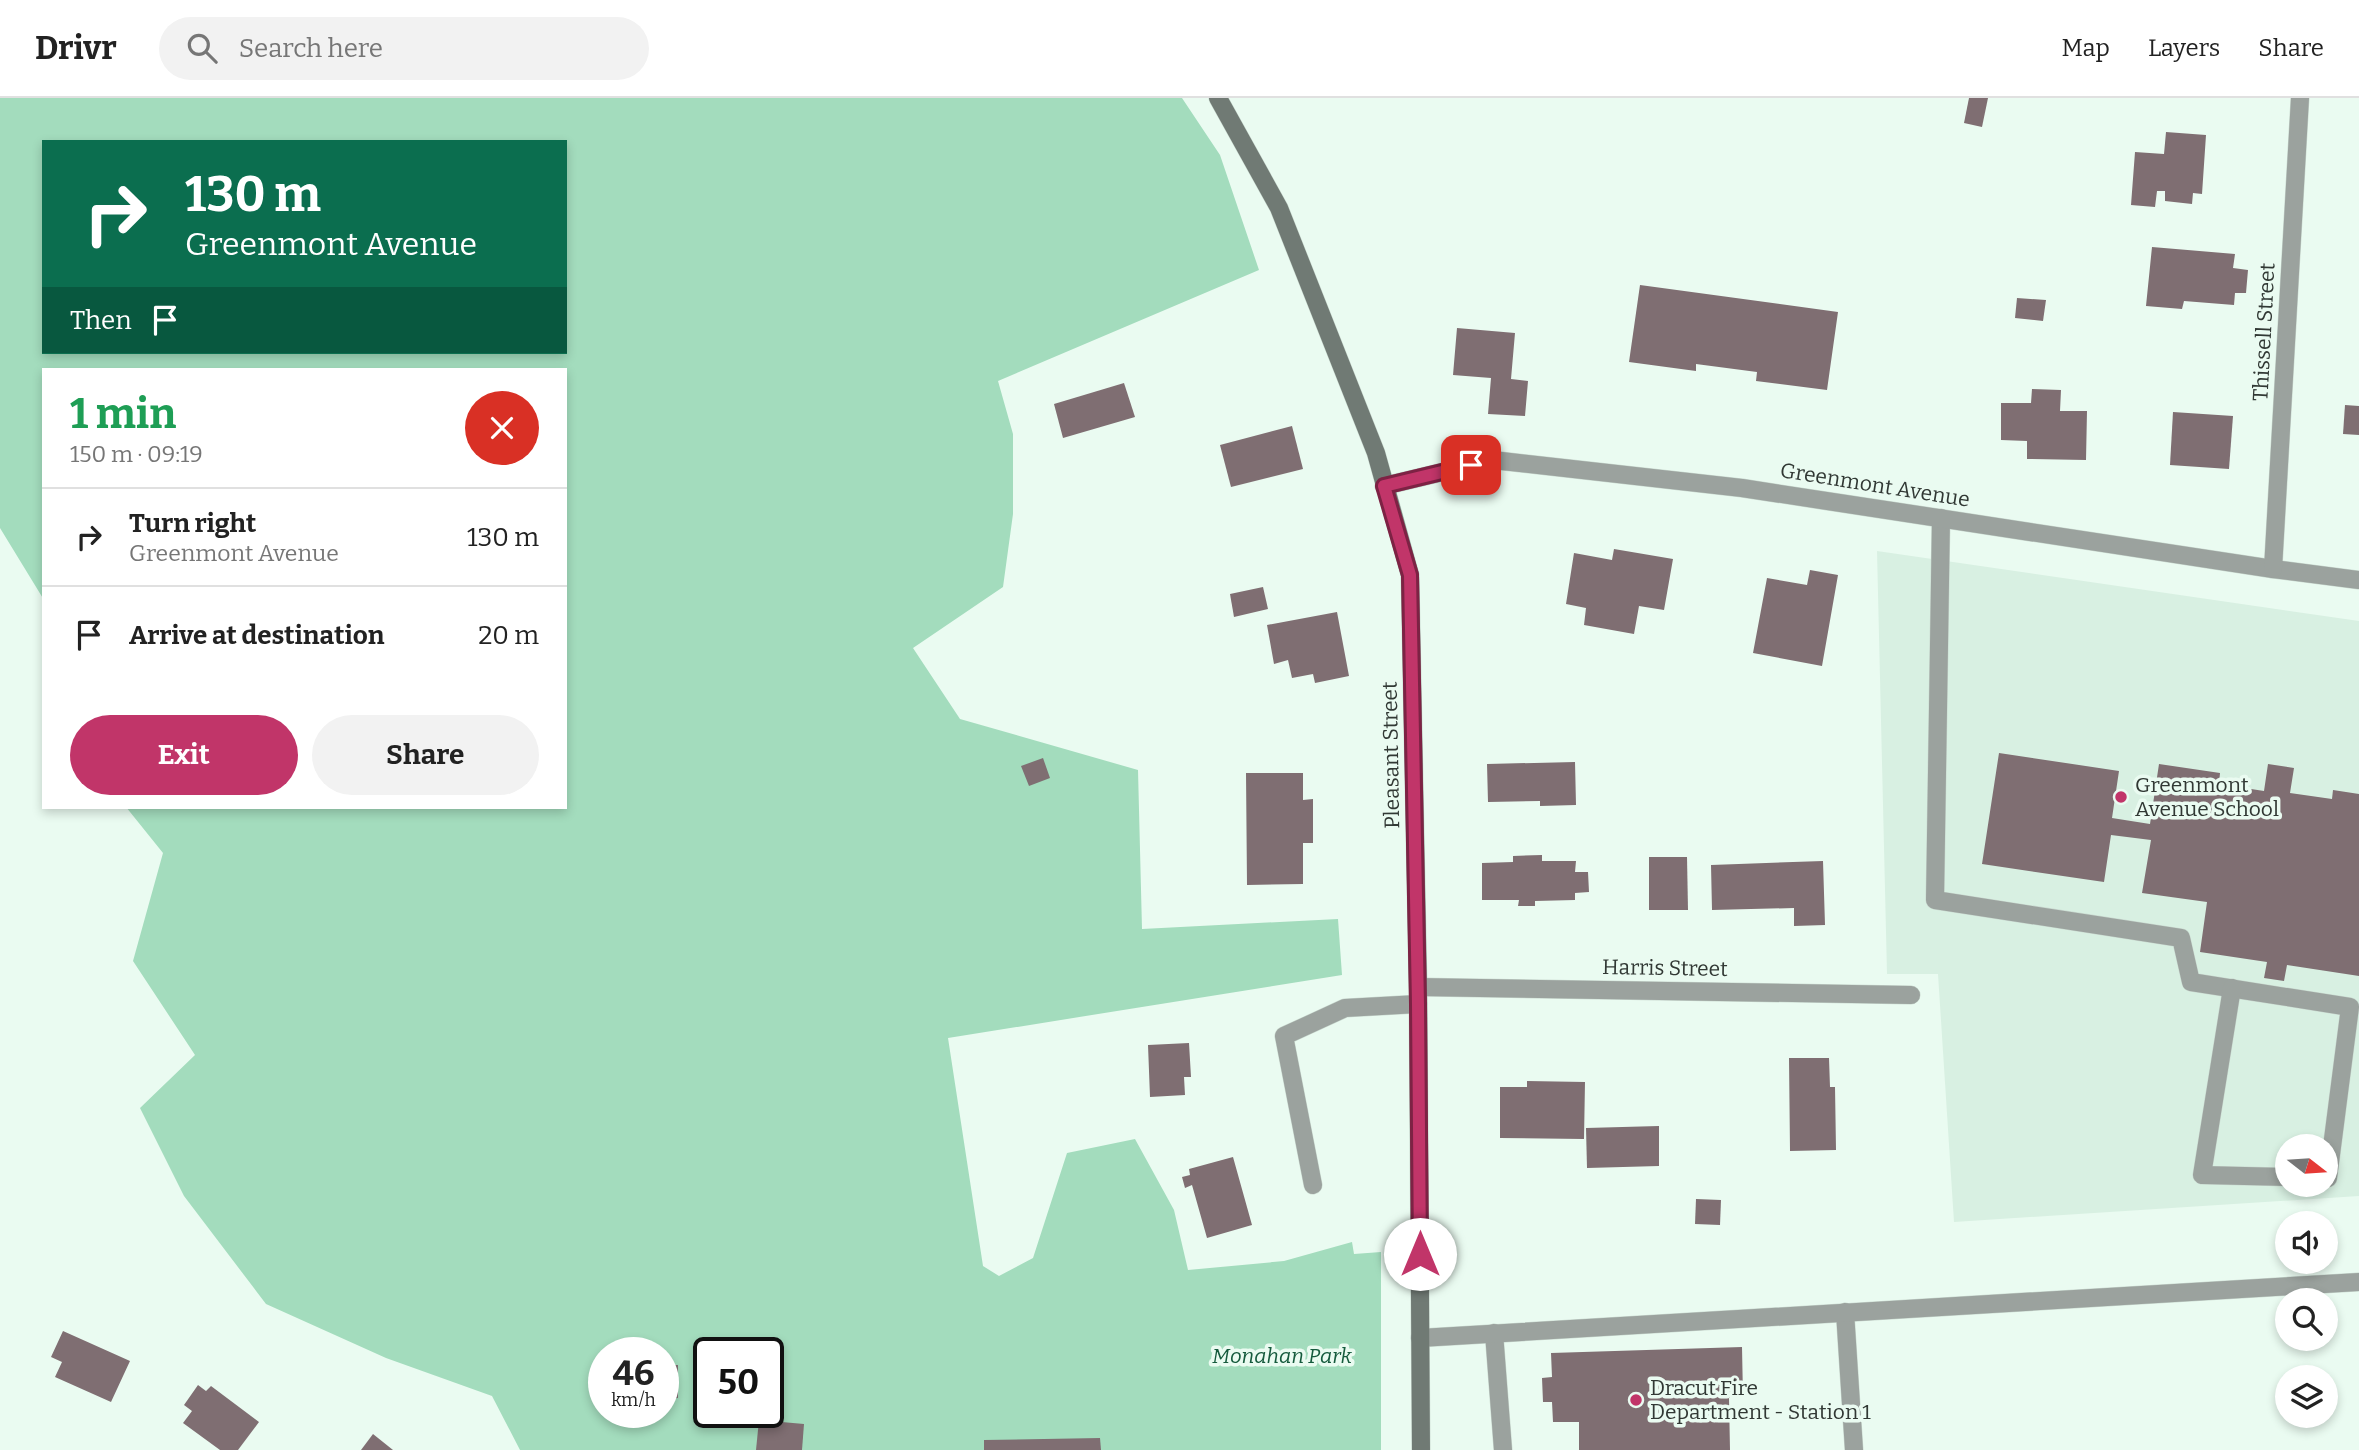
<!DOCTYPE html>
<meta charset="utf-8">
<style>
:root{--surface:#fff;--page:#f2f2f2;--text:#222;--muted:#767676;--line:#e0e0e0;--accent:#c13569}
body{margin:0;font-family:Bitter,serif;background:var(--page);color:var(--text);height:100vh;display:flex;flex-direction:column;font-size:26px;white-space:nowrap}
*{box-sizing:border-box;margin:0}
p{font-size:23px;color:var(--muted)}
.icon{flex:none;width:38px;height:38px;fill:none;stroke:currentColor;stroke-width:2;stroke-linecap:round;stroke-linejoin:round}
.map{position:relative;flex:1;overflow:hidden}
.panel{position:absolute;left:42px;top:270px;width:525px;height:441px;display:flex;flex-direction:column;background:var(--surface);border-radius:0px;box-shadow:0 4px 10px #0003}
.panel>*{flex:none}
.top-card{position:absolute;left:42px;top:42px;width:525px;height:214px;border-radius:0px;box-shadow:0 4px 10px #0003;background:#0b6e4f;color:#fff;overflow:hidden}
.needle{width:46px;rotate:107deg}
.fabs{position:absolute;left:2275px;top:1036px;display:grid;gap:14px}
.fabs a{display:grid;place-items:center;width:63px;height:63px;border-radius:50%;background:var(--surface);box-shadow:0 4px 10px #0003;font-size:35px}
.speed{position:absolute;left:588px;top:1239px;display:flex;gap:14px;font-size:35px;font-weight:700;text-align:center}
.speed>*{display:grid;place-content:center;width:91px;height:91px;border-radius:50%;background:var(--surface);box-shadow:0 4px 10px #0003;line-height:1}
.speed small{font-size:18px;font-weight:400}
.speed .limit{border:4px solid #111;border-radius:10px;background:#fff;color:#111}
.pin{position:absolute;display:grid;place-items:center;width:60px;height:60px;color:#fff;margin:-30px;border-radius:14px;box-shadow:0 4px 10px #0006}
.me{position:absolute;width:77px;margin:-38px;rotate:0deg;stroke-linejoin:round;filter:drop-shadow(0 0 5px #0008)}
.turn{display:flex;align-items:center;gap:24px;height:147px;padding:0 28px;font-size:32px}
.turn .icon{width:91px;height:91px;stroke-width:2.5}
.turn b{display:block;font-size:49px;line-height:60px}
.then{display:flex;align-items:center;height:66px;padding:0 28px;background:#0003;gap:14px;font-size:26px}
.round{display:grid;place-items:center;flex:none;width:74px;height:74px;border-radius:37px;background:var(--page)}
.headline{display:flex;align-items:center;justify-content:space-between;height:119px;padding:0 28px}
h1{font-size:42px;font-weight:700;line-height:52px;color:#1e9e55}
.cta{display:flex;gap:14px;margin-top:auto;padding:14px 28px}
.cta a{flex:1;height:80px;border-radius:42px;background:var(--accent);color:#fff;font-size:28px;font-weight:700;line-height:80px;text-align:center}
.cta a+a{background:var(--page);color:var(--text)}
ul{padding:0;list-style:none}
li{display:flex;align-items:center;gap:21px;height:98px;padding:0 28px;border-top:2px solid var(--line)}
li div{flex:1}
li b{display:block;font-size:26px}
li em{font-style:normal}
header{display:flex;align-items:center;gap:42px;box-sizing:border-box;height:98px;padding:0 35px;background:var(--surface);border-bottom:2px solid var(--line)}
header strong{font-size:33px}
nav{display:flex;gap:38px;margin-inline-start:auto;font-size:24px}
.search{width:490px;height:63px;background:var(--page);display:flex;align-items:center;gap:18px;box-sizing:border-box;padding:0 24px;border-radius:38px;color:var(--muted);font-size:26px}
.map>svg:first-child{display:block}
</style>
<header>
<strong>Drivr</strong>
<div class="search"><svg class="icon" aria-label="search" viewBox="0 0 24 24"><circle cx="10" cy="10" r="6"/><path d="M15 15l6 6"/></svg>Search here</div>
<nav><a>Map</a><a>Layers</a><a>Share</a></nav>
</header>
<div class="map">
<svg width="2359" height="1352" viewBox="0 0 2359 1352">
<rect width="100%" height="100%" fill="#eafbf1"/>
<path fill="#d8f0e2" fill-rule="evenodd" d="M1877,453l482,70v575l-405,26 -16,-248h-51zM2287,1048h39v39h-39z"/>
<path fill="#a3dcbd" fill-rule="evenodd" d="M0,0h1182l38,57 39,115 -261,111 15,53v80l-10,73 -90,61 47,71 178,51 4,159 196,-10 4,56 -394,63 35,228 16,10 34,-18 34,-105 68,-14 39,71 14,60 96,-9 68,-19 2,12 27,-2v198h-861l-28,-54 -106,-38 -120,-54 -82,-108 -44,-88 55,-53 -62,-94 30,-108 -37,-46h439v-438h-521v231l-44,-72zM44,44h521v210h-521zM604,1255h59v59h-59zM709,1255h59v59h-59z"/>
<g fill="#7f6e72">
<path d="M1969,0h19l-6,29 -18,-4z"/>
<path d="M2166,34l40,3 -4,59 -9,-1 -1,11 -27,-3v-10h-8l-2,16 -24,-2 4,-53 29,2z"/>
<path d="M2152,149l83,7 -2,14 15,2 -2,23h-11l-1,12 -50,-4 -2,8 -36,-3z"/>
<path d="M1640,187l198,27 -11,78 -71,-9 1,-9 -61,-8v7l-67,-9z"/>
<path d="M2017,200l29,2 -3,21 -28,-3z"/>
<path d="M1457,230l58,5 -4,46 17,2 -3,35 -37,-2 3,-36 -38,-3z"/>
<path d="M1124,285l11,34 -72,21 -9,-34z"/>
<path d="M2032,291l29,1 -1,21h27l-1,49 -59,-1v-18l-26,-1v-37h30z"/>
<path d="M2345,307l14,1v29l-16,-1z"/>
<path d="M2173,314l60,4 -4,53 -59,-4z"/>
<path d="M1292,328l11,43 -72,18 -11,-42z"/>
<path d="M1614,451l59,10 -9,51 -25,-4 -5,28 -50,-9 2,-17 -20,-4 8,-51 38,7z"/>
<path d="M1810,472l28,5 -16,91 -69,-13 14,-75 40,7z"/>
<path d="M1263,489l5,22 -34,8 -4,-23z"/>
<path d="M1337,514l12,64 -34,7 -2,-9 -21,4 -4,-18 -14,4 -7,-39z"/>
<path d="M1999,655l120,18 -7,47 38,6 9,-60 61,9 -1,11 45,7 4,-27 26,4 -4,25 42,6 1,-9 26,4v182l-72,-11 -3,16 -20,-3 3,-16 -67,-10 7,-50 -65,-9 9,-53 -40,-5 -7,47 -122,-18z"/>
<path d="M1043,660l7,20 -21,8 -8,-20z"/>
<path d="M1575,664l1,43 -36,1v-5l-52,1 -1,-38z"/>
<path d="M1246,675h57v27l10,-1v44h-10v41l-56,1z"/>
<path d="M1542,757v6h34l-1,11h13l1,20 -14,1v7l-40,1v5h-17l1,-6h-37v-37l31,-1v-6z"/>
<path d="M1649,759h38l1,53h-39z"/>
<path d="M1823,763l2,64 -31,1v-18l-82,2 -1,-45z"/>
<path d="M1189,945l2,34h-7l1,18 -35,2 -2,-52z"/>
<path d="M1789,960h40l1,29h5l1,63 -46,1z"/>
<path d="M1527,983l58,1 -1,57 -84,-1v-51h27z"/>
<path d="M1659,1028v40l-72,2 -1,-40z"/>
<path d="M1233,1059l19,68 -45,13 -15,-53 -7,3 -3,-11 8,-2 -1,-6z"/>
<path d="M1696,1101l25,1 -1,25 -25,-1z"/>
<path d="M63,1233l67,30 -19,41 -56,-25 7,-15 -11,-5z"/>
<path d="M1742,1249l1,50 -14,1 1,52h-151v-28h-26l-1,-20h-9l-1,-24 10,-1 -1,-24z"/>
<path d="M663,1267h15v33l-15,1z"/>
<path d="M198,1287l8,6 5,-5 48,36 -21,28h-18l-37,-27 9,-12 -8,-6z"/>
<path d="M759,1322l45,4 -2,26h-46z"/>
<path d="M373,1336l20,16h-32z"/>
<path d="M1100,1340l1,12h-117v-10z"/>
</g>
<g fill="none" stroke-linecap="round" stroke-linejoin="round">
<g stroke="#c9d8cf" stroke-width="19">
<g id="service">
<path d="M1941,420l-6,382 246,38 10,44 159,25 -22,171h-2"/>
<path d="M2232,890l-30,187 85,2"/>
<path d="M1313,1087l-29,-149 61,-28 73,-4"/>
<path d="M1845,1214l9,138"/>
<path d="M1494,1235l9,117"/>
<path d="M1420,1240l939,-56"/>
</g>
</g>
<g stroke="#c9d8cf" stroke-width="19">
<g id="minor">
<path d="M1384,388l109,-26 249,28 531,81 86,11"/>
<path d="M2273,471l27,-471"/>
<path d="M1418,889l493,8"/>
</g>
</g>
<g stroke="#c9d8cf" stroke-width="19">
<path id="secondary" d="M1218,0l61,110 97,245 34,122 8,412 3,463"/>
</g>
<use href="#service" stroke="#9ba29e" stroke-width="18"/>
<use href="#minor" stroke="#9ba29e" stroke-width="18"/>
<use href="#secondary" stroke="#707a74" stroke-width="18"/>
</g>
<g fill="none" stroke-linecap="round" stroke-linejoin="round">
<g stroke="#7d2244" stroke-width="18">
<path id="route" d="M1420,1156l-2,-250 -8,-429 -26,-89 87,-21"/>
</g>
<use href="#route" stroke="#c13569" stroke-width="12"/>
</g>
<g fill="#c13569" stroke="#eafbf1" stroke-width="2.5">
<circle cx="2121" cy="699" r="7"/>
<circle cx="1636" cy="1302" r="7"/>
</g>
<g text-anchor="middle" stroke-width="7" stroke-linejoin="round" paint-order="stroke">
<g font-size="21" fill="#313834" stroke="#eafbf1">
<text transform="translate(2264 234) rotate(-87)" y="7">Thissell Street</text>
<text transform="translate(1875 387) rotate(9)" y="7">Greenmont Avenue</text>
<text transform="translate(1391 657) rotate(-91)" y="7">Pleasant Street</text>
<text transform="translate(1665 870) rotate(1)" y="7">Harris Street</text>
</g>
<g font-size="21" fill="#313834" stroke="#eafbf1" text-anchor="start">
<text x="2135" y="694">Greenmont<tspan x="2135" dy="24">Avenue School</tspan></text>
<text x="1650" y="1297">Dracut Fire<tspan x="1650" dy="24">Department - Station 1</tspan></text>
</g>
<g font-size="21" font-style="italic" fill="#155b3d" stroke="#eafbf1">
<text x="1282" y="1265">Monahan Park</text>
</g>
</g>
</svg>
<div class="fabs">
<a><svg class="needle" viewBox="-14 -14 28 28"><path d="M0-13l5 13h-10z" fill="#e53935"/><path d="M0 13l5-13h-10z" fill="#767676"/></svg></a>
<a><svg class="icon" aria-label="sound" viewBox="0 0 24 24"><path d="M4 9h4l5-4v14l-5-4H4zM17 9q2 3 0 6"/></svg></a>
<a><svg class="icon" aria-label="search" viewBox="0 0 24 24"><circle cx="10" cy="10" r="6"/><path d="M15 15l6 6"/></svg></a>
<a><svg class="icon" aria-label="layers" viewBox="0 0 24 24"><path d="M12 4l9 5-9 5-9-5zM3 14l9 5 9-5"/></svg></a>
</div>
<div class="speed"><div>46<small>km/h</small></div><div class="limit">50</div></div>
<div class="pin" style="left:1471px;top:367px;background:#d93025"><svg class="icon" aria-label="arrive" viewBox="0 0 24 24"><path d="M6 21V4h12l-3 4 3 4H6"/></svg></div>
<svg class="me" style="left:1420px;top:1156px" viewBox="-20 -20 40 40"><circle r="19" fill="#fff"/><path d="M0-13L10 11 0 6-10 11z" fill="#c13569"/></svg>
<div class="top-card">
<div class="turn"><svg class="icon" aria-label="right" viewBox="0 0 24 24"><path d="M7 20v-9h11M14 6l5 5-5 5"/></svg><div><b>130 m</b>Greenmont Avenue</div></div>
<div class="then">Then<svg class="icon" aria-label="arrive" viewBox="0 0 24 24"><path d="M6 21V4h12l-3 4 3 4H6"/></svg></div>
</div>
<section class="panel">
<div class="headline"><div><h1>1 min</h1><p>150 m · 09:19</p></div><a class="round" style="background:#d93025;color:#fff"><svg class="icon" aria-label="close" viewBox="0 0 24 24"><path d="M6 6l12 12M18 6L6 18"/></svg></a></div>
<ul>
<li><svg class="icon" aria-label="right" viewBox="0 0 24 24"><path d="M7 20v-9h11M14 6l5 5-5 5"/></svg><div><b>Turn right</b><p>Greenmont Avenue</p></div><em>130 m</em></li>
<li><svg class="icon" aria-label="arrive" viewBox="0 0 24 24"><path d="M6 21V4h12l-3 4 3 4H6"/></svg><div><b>Arrive at destination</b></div><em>20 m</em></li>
</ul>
<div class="cta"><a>Exit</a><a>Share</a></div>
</section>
</div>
